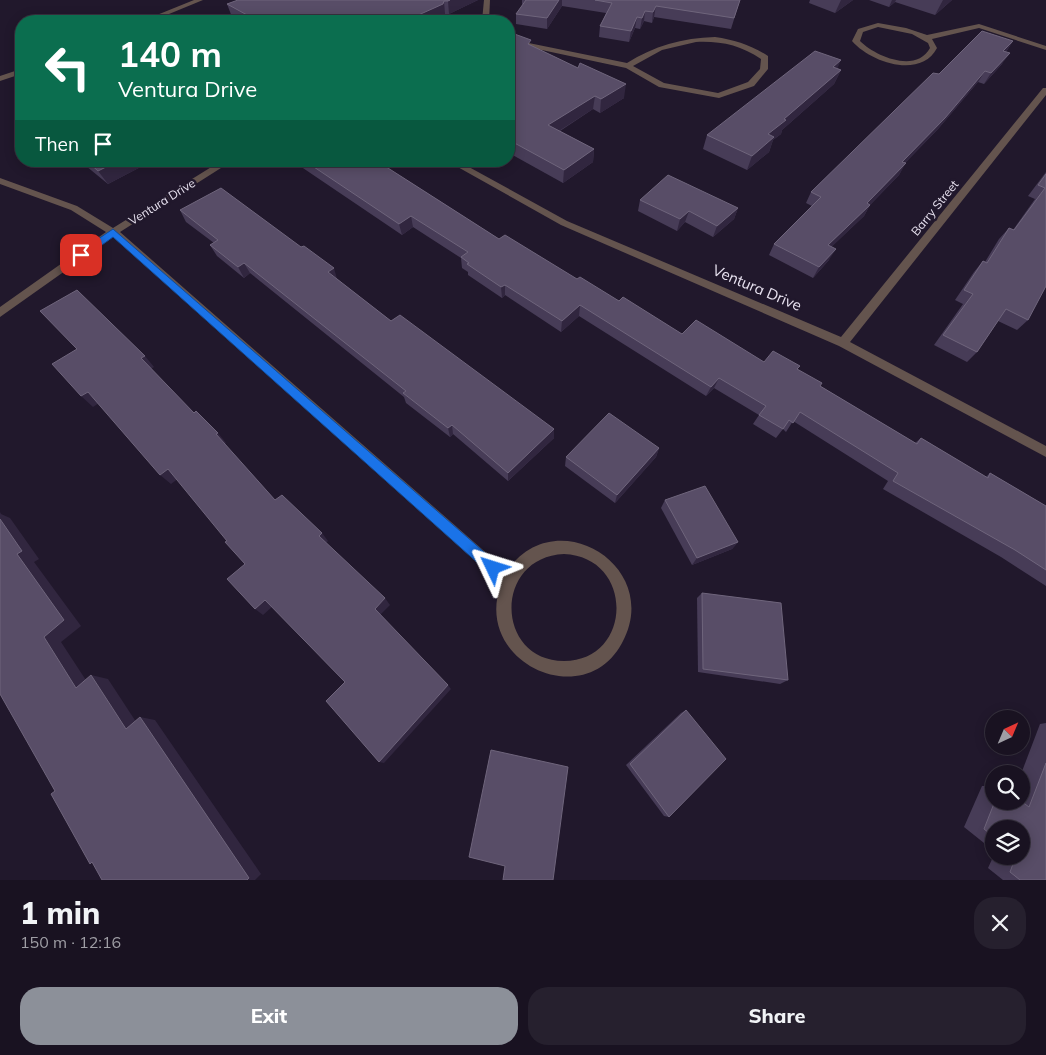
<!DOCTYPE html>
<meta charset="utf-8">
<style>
:root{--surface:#191221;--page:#26202e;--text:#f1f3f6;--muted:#9f9ea5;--line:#37323f;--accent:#8c9099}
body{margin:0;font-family:Mulish,sans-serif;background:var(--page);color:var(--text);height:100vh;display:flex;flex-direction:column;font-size:19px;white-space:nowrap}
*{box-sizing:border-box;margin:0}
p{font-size:16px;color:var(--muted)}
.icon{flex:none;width:28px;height:28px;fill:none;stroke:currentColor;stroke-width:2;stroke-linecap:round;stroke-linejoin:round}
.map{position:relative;height:880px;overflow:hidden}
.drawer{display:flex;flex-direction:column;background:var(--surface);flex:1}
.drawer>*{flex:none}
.top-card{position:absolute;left:15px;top:15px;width:500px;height:152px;border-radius:20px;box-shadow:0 2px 12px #0003,0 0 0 1px var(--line);background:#0b6e4f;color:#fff;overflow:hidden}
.needle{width:32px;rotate:44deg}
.controls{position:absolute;left:985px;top:710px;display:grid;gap:10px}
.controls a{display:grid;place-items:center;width:45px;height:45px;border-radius:50%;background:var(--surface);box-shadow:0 2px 12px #0003,0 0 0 1px var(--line);font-size:25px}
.pin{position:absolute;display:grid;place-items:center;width:42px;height:42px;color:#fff;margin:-21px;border-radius:10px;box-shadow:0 2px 8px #0006}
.me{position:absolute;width:55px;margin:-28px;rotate:311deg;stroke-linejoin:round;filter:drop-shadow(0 0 4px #0008)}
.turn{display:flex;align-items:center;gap:18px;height:105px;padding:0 20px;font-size:22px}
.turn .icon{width:65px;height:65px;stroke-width:2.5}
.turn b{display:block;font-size:35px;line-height:42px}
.then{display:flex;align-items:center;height:48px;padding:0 20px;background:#0003;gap:10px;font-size:19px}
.round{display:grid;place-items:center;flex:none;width:52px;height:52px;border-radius:20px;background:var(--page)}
.headline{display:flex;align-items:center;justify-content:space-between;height:85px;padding:0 20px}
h1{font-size:30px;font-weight:800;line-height:38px}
.action{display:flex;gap:10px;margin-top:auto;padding:10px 20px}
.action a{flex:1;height:58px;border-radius:20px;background:var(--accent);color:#fff;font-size:20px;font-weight:800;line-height:58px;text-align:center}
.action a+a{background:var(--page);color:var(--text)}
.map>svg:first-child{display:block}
</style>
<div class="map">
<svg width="1046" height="880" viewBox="0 0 1046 880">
<rect width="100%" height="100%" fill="#21182c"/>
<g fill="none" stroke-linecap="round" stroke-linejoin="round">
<g fill="#64544e" fill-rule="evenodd">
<path d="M484,0h6l-1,21h-7z"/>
<path d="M878,23l28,5 21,7 52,-11 67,22v4l-67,-22 -47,11 5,9c-16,31 -66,15 -85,-7l6,-12zM878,27l34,7 16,9 2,5c-14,26 -55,8 -70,-7l3,-9z"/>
<path d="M715,37c20,3 36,8 53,19v13l-14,17 -35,12 -60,-11 -33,-19 -117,-25v-4l118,24c27,-17 55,-25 88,-26zM696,42c25,-1 44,3 65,17l-1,10 -12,13 -30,11 -54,-10 -31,-17 29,-16z"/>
</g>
<g fill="#64544e" fill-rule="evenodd">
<path d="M194,0h9l-51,21h-10z"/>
<path d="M21,69v5l-21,7v-5z"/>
<path d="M1043,88h3v7l-196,247 196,104v11l-207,-111 -278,-121 -114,-64h11l109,60 274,116z"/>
<path d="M221,161h11l-112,71 387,339c48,-71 157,-5 115,72 -38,71 -150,19 -121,-59l-388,-347 -113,80v-10l106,-75 -35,-22 -71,-26v-6l77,28 36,22zM564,554c71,3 69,107 0,107 -69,0 -71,-104 0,-107z"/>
</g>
</g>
<g fill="#473c57">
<path d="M478,0l-29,14h-4l-1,2 -10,5h-194l-8,-4 -5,-13z"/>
<path d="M522,0h218l-9,29 -77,-12 -2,6 -8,-2 -4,8 -5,-1 -6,14 -30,-5 1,-11 6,-13 -44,-7 -15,23 -31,-5v-10l7,-10h-1z"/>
<path d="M810,0h43l-18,13 -26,-10z"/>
<path d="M869,0h83l-17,15 -40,-13 -6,5z"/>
<path d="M509,32l22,14 93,52 -24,15 -7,-4 -33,22 34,18 -1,13 -30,21 -54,-30z"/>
<path d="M1013,41l-7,11 -4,12 -18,20 -6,-2 -40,47 -33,34 -6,12 -29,30 -6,11 -33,31 -2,13 -16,18 -44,-23 5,-11 38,-38 -6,-3 5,-11 128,-118z"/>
<path d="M837,68l4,2 -7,14 -52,46 -1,4 -8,6 -4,12 -22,18 -44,-21 4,-14z"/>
<path d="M82,161h70l-44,23 -22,-18z"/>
<path d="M293,161h84l122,78 183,95 82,28 33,7 23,17 95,57 6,-5 65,39 4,-4 56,33v80l-45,-29 -118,-68 5,-8 -95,-60 -7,11 -3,-3 -7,9 -23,-14 6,-9 -45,-27 -8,8 -127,-80 -18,16 -56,-37 -3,3 -34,-23v-3l-6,-4 -1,-10 -48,-31 -11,8 -108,-73z"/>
<path d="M1046,172v114l-18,34 -11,10 -19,-9 -21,31 -10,10 -33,-17 29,-41 -8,-4 19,-28 9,-11 2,1 14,-23 10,-11 4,2 22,-31 -7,-3z"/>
<path d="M640,200l98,8 -4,11 -21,18 -28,-15 -8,9 -39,-20z"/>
<path d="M180,210l157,69 54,42 163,108v9l-46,43 -55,-47 -3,3 -44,-34 -2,-6 -154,-124 -6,5 -27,-22 -7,-11 4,-2 -28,-21z"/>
<path d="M659,448l-3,9 -41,46 -50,-37 1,-9z"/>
<path d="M665,500l73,42 -6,7 -40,16 -31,-57z"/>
<path d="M702,593l86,87 -8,4 -82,-12 -1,-74z"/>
<path d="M686,710l-17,107 -5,-1 -38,-51 55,-52z"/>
<path d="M1046,723v157h-43l-15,-12 6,-13v1h27l-27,-27v22l-30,-24 18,-41h12v15h27v-27l19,-50z"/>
</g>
<g fill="#31263f">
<path d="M450,0h28l-29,14 -1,-13z"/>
<path d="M559,0h3v6l-15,23v-11z"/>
<path d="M841,0h12l-18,13z"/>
<path d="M892,0h4l-1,2 -6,5z"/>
<path d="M943,0h9l-17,15z"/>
<path d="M444,1l1,13 -1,2 -10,5h-29z"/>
<path d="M656,6l-2,11 -2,6 1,-11z"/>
<path d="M645,11l-1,10 -4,8 2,-11z"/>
<path d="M637,17l-2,11 -6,14 2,-11z"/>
<path d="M1013,41l-7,11 -3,-1z"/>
<path d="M1010,53l-8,11 -18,20 7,-11z"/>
<path d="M841,60l-6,14 -2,-7z"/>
<path d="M841,70l-7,14 -52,46 -1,4 -8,6 -4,12 -22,18 5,-14 16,-22 16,-15z"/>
<path d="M985,71l-7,11 -40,47 -43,44 7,-11z"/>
<path d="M626,84l-2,14 -24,15 1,-14z"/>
<path d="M595,96l-2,13 -45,29v-13z"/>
<path d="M594,149l-1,13 -30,21 1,-13z"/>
<path d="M118,161h34l-44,23 -10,-13z"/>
<path d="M906,163l-7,12 -39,40 7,-12z"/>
<path d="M870,205l-6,11 -42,40 6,-11z"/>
<path d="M738,208l-4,11 -21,18 4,-11z"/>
<path d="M689,211l-4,11 -8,9 3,-12z"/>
<path d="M411,216l2,11 -11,8 -3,-11z"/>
<path d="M836,249l-7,11 -16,18 6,-11z"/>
<path d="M244,263l6,10 -6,5 -6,-11z"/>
<path d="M334,268l3,11 -9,-7z"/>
<path d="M505,285v10l-3,3 -1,-11z"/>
<path d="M580,305l-1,11 -18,16 1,-11z"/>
<path d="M145,356l9,11 -3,2 -10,-11z"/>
<path d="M719,378l-5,10 -8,8 5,-9z"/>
<path d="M88,392l11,11 -6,4 -12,-11z"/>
<path d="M452,425l1,9 -3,3 -2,-9z"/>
<path d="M554,429v9l-46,43v-8z"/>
<path d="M218,433l8,10 -1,1 -9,-10z"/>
<path d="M659,448l-3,9 -41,46 2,-8z"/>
<path d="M168,469l11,9 -8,6 -11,-9z"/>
<path d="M0,512l1,2 9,4 29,41 -5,3 47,64 -20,16 32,49 -17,-3 -32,-51 -27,-83 -17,-35z"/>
<path d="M322,533l6,8 -3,3 -6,-8z"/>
<path d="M738,542l-6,7 -40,16 5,-7z"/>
<path d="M385,598l5,7 -10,10 -5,-6z"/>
<path d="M265,600l8,6 -10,9 -8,-6z"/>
<path d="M91,675l17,4 34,52 -16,-2z"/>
<path d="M448,685l3,4 -67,74 -5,-1z"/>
<path d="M140,717l15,3 106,154 -6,6h-8z"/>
</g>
<g fill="#584d67" stroke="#6f657c">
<path d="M238,0h212l-2,1h-4l-1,3 -38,17h-147l-31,-17z"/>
<path d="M526,0h33l-12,18 -31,-4z"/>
<path d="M595,0h145l-6,18 -78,-12 -3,6 -8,-1 -3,7 -5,-1 -6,14 -31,-5 12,-23z"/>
<path d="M982,31l31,10 -10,10 7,2 -19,20 -6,-2 -40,47 -43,44 4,1 -39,40 3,2 -42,40 8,4 -17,18 -45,-23 47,-47 -10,-5 122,-119 6,1z"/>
<path d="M509,32l22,8 -3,4 50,24 2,-5 46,21 -25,15 -6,-3 -47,29 46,24 -30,21 -55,-30z"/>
<path d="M815,51l26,9 -8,7 8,3 -57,49 2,1 -18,14 6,3 -22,19 -45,-21z"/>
<path d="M87,161h31l-20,10z"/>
<path d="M305,161h72l122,78 6,-4 72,44 3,-2 39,24 4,-4 59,37 14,-14 68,42 9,-11 27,15 -3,3 25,14 -2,3 97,58 4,-6 67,40 2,-5 56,33v64l-31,-20 -122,-69 5,-8 -98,-61 -7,11 -4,-3 -6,9 -24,-14 7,-9 -47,-28 -8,9 -131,-82 -18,16 -57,-36 -4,2 -34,-23 2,-1 -8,-6 7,-5 -57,-36 -12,8z"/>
<path d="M1046,174v112l-18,34 -22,-11 -29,43 -34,-17 30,-41 -9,-4 19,-29 4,2 22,-35 5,2 31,-42 -7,-3z"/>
<path d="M668,175l70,33 -21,18 -28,-15 -9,8 -40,-19z"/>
<path d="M221,188l80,59 3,-1 30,22 -6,4 63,49 9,-6 154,114 -46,44 -56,-48 -4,3 -45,-35 3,-2 -162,-128 -6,4 -28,-22 8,-5 -38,-30z"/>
<path d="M77,290l68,66 -4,2 53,55 2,-2 22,22 -2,1 59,66 7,-5 40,38 -3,3 66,62 -10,11 73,76 -69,77 -53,-61 19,-19 -80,-82 -10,9 -28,-30 18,-15 -20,-22 2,-1 -59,-72 -8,6 -72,-83 -7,4 -29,-32 25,-15 -37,-38z"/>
<path d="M609,413l50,35 -42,47 -51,-38z"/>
<path d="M705,486l33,56 -41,16 -32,-58z"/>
<path d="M0,519l22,32 -5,3 47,66 -20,17 32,51 15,-13 35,54 14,-12 109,161 -2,2h-145l-10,-18 -2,2 -39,-70 4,-3 -55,-97z"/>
<path d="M702,593l79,10 7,77 -85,-11z"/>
<path d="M686,710l40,49 -57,58 -39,-53z"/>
<path d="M491,750l77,17 -15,113h-50l2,-14 -36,-9z"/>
<path d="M1046,763v117h-26l-10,-8 6,-16h5v-27h-27v8l-10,-8 11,-28h26l8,6z"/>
</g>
<path fill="#1a73e8" stroke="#114b97" d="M113,229l385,335 2,4 -2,5 -5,2 -4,-2 -376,-336 -29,21h-7v-5z"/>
<g text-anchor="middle" stroke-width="5" stroke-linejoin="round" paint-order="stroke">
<g font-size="12" fill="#e8e2f0" stroke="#21182c">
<text transform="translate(162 202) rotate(-32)" y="4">Ventura Drive</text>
<text transform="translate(935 208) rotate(-51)" y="4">Barry Street</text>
</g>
<g font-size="15" fill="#e8e2f0" stroke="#21182c">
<text transform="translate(757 288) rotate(23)" y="5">Ventura Drive</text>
</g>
</g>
</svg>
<div class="controls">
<a><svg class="needle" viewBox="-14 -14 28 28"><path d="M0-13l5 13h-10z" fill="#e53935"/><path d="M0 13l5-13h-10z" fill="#9f9ea5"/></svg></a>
<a><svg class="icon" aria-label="search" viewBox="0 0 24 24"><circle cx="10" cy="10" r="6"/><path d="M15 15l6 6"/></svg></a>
<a><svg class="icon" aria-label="layers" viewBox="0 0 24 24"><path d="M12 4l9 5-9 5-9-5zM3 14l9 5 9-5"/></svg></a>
</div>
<div class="pin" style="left:81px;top:255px;background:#d93025"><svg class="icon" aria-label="arrive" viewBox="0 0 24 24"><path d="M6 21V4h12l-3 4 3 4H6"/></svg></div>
<svg class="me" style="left:493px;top:568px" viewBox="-20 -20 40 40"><path d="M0-17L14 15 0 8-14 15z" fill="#1a73e8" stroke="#fff" stroke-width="4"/></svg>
<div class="top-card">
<div class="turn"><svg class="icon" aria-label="left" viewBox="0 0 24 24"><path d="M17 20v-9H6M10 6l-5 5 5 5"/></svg><div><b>140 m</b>Ventura Drive</div></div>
<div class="then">Then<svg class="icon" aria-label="arrive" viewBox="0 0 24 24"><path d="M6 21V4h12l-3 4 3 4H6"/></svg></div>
</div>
</div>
<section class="drawer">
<div class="headline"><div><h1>1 min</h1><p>150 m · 12:16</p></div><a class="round"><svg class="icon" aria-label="close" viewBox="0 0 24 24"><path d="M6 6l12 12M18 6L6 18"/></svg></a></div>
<div class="action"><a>Exit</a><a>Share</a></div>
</section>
